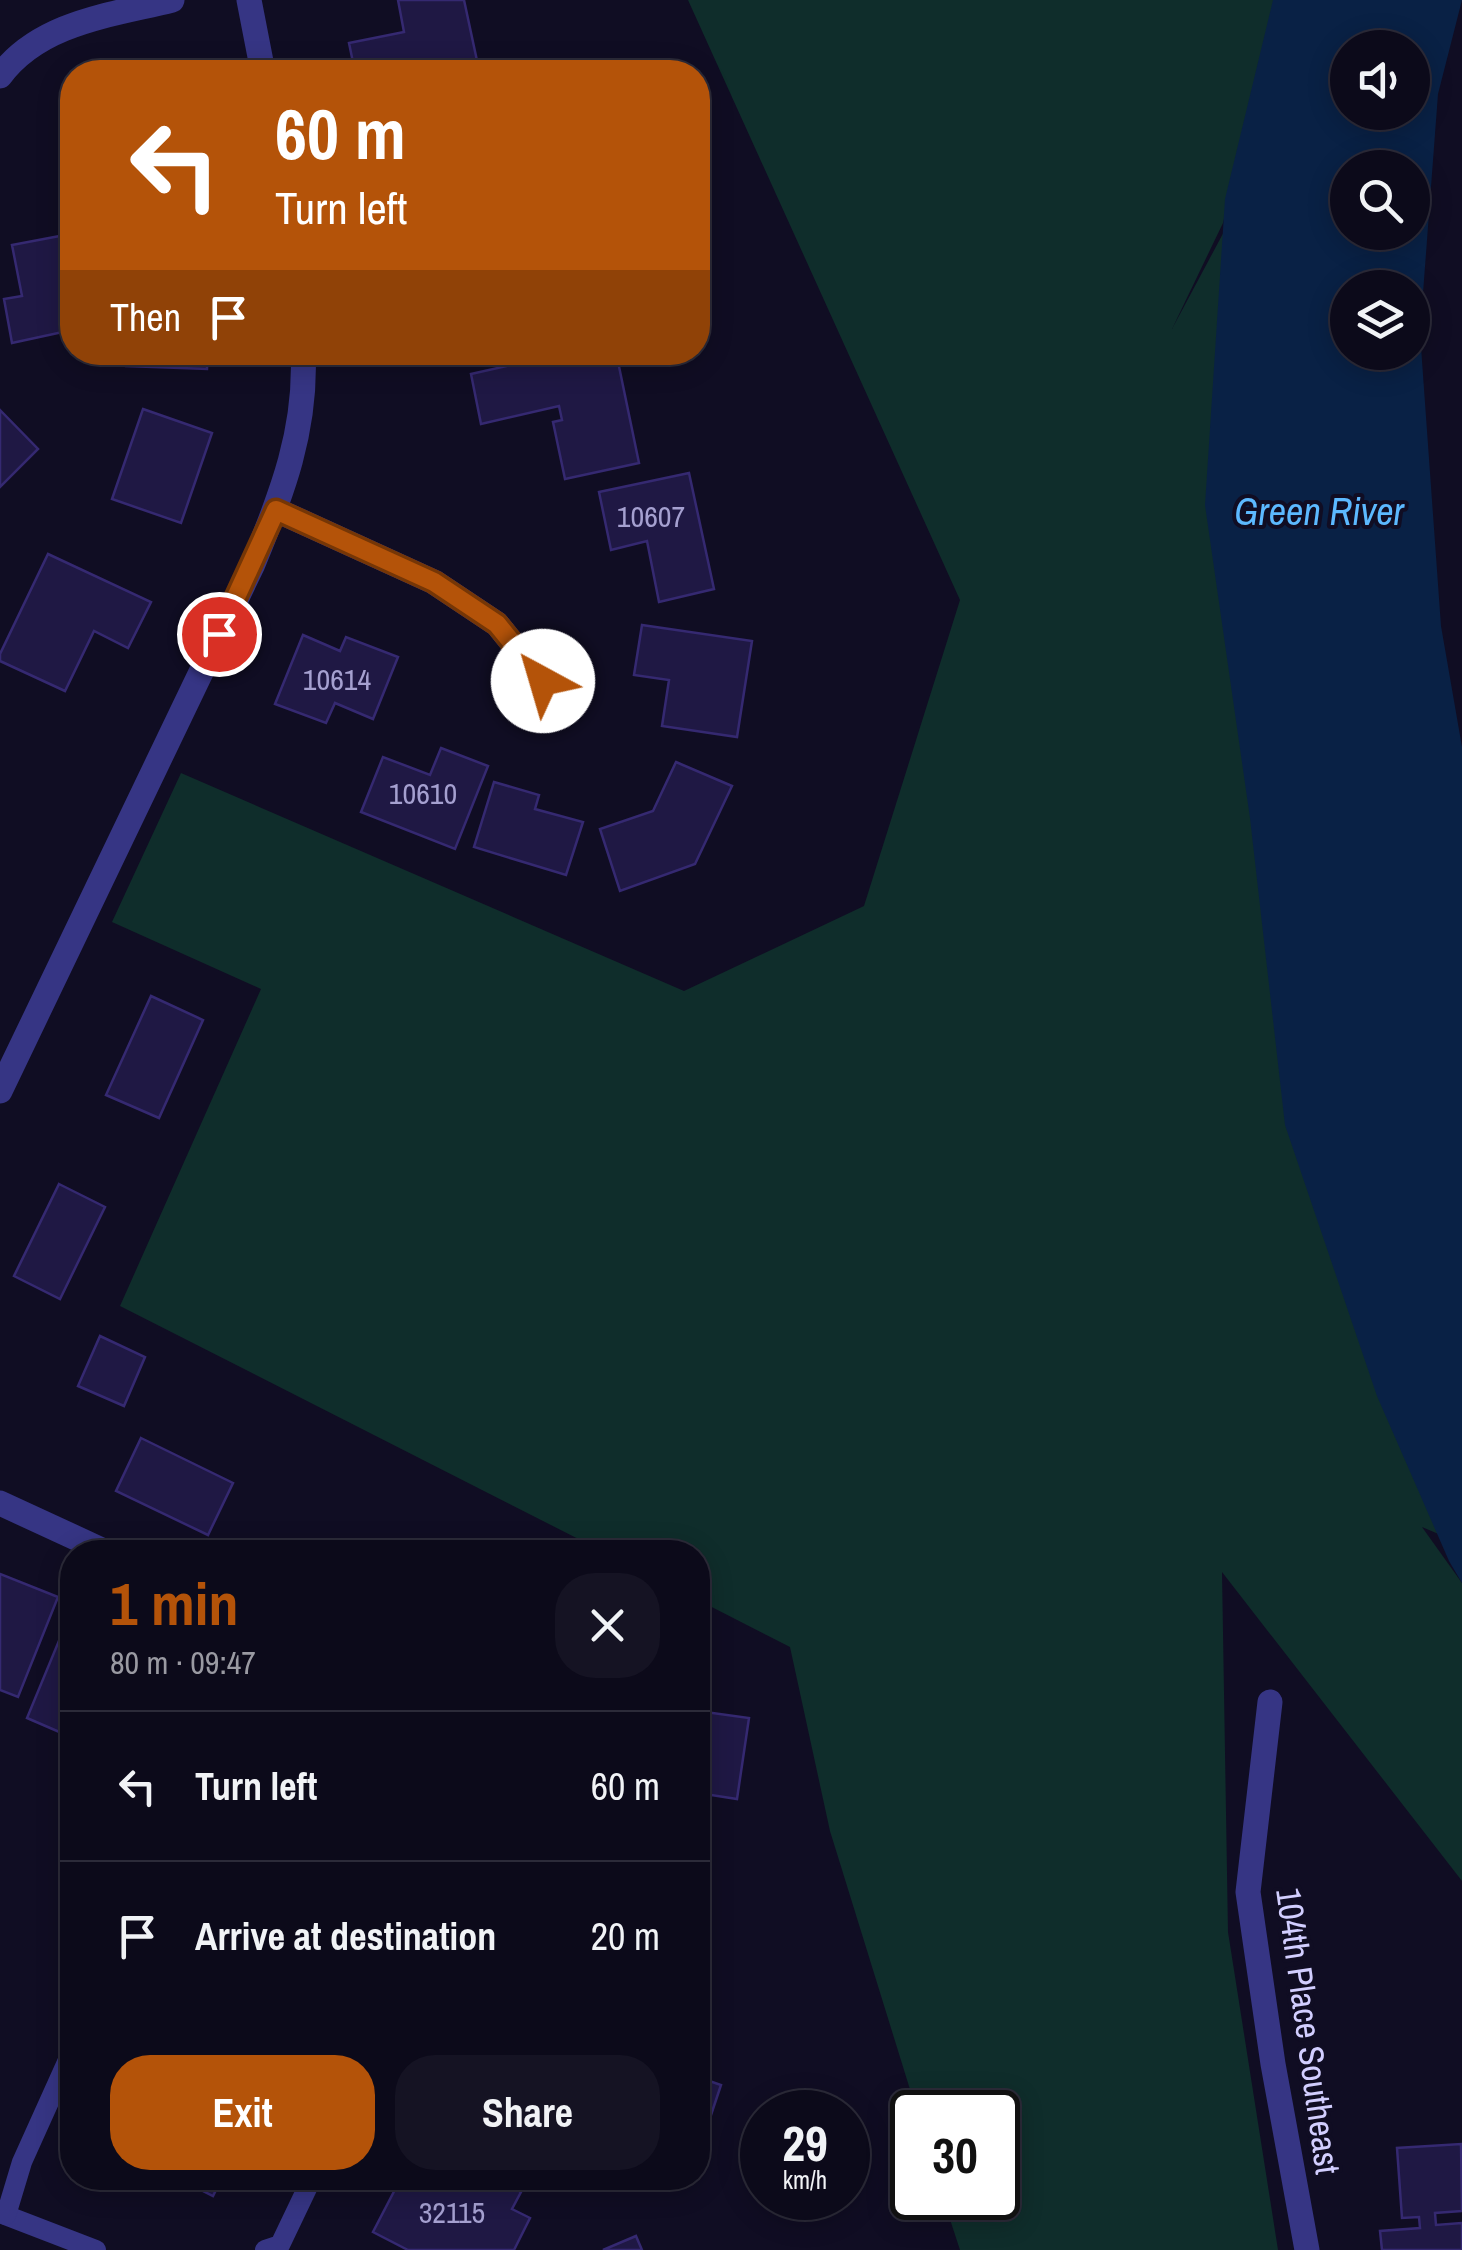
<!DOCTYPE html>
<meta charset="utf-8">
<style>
:root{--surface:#0c0a1a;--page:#151323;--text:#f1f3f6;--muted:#9a9aa2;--line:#2c2b39;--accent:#b45309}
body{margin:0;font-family:"Archivo Narrow",sans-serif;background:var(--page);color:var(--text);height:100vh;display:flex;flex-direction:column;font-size:38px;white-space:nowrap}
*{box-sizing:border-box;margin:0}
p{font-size:32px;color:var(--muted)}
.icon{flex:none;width:55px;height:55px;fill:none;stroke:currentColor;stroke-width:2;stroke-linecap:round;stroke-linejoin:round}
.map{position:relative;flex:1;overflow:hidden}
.sheet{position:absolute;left:60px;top:1540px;width:650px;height:650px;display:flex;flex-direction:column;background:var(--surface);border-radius:40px;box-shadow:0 5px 25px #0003,0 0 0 2px var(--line)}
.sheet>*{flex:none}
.banner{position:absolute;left:60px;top:60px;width:650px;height:305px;border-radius:40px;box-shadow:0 5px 25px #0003,0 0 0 2px var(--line);background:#b45309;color:#fff;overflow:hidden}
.controls{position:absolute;left:1330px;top:30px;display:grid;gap:20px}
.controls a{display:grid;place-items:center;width:100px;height:100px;border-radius:50%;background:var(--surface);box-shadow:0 5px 25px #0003,0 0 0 2px var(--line);font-size:50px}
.speed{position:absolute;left:740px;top:2090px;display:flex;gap:20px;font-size:50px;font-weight:700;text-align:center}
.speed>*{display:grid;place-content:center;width:130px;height:130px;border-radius:50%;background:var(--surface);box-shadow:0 5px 25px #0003,0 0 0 2px var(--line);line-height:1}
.speed small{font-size:25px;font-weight:400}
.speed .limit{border:5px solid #111;border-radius:15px;background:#fff;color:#111}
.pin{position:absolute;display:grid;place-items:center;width:85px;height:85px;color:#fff;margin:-42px;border:5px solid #fff;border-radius:50%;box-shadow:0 2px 10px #0007}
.me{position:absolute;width:110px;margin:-55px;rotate:321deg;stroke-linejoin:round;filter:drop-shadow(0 0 8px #0008)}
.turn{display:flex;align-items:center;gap:35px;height:210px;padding:0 50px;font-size:45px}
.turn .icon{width:130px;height:130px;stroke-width:2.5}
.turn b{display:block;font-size:70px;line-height:85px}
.then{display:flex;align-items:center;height:95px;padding:0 50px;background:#0003;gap:20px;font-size:38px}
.round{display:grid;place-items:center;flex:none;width:105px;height:105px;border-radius:40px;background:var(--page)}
.headline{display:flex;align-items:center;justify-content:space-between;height:170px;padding:0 50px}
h1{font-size:60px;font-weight:800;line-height:75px;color:var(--accent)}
.cta{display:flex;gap:20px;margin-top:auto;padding:20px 50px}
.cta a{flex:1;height:115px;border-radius:40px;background:var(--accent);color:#fff;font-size:40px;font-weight:800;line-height:115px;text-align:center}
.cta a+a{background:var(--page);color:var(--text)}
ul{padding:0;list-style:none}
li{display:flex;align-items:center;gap:30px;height:150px;padding:0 50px;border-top:2px solid var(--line)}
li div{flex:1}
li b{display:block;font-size:38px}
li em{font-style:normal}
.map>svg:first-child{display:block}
</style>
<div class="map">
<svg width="1462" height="2250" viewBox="0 0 1462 2250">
<rect width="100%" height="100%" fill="#100d23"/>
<path fill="#0f2d2b" d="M688,0h587l-52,223 -51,106 156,-292 -35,328 169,1179 -40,-17 40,56v298l-240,-309 6,360 50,318h-318l-17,-52h55v-86h-81l-87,-281 -40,-184 -92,-47v-48h-94l-484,-246 141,-317 -149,-67 69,-149 503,218 180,-85 96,-306z"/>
<path fill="#092145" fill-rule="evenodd" d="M1273,0h189l-24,94 -18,239 21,293 21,121v836l-13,-22 -72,-165 -92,-271 -35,-307 -45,-313 20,-306zM1348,48h64v64h-64zM1348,168h64v64h-64zM1348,288h64v64h-64z"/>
<g fill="#1f1844" stroke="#352971" stroke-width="2.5">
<path d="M398,0h66l15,70 -124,2 -6,-29 55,-11z"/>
<path d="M65,235l7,34v61l-60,13 -8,-44 18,-3 -10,-51z"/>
<path d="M126,352h82l-1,17 -81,-3z"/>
<path d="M482,352h39l-37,9z"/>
<path d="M569,352h47l23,111 -74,16 -12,-57 9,-2 -3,-14 -78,18 -10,-50z"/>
<path d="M143,409l69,24 -31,90 -69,-24z"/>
<path d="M0,410l38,39 -38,38z"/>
<path d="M689,473l25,116 -55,13 -12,-61 -36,9 -12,-58z"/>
<path d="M48,554l103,48 -23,46 -34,-17 -29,60 -65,-30v-7z"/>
<path d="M642,625l110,16 -15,96 -75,-11 7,-46 -35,-5z"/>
<path d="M303,635l37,16 6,-14 52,20 -25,62 -38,-16 -9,20 -51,-19z"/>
<path d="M441,748l47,18 -33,83 -94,-37 22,-55 47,18z"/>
<path d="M676,762l56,24 -37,78 -75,27 -20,-62 53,-18z"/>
<path d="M494,782l45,13 -4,14 48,13 -17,53 -92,-28z"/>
<path d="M151,996l52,24 -44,98 -53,-23z"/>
<path d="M59,1184l46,23 -45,92 -46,-23z"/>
<path d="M100,1336l45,21 -21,49 -46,-20z"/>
<path d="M141,1438l92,45 -25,52 -92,-44z"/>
<path d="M0,1574l58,23 -40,100 -18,-7z"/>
<path d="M63,1631l9,3v79l-8,21 -37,-16z"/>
<path d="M698,1711l51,7 -12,81 -39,-6z"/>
<path d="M698,2077l23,8 -23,69z"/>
<path d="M1461,2144l1,67 -27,2 1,12 26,-2v27h-80l-2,-19 40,-3 -1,-11 -17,1 -5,-70z"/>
<path d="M177,2178h45l-9,18z"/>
<path d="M401,2178h92l28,14 -9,17 18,9 -16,32h-106l-35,-18z"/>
<path d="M636,2236l6,14h-39z"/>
</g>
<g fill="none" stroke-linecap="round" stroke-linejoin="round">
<g stroke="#363584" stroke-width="20">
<path d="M0,2213l96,37"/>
<path d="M6,2215l16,-53 50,-111"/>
<path d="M265,2250l15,-5 32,-67"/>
</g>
<g stroke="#363584" stroke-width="25">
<path d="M249,0l14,72"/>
<path d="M0,76c40,-54 112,-61 172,-76"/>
<path d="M276,510l158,72 63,42 46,57"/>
<path d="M0,1091l253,-527c29,-70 54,-135 50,-212"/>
<path d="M0,1503l106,49"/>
<path d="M1270,1702l-22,190 25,172 34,186"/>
</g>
</g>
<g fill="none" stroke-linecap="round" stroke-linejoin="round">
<g stroke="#753606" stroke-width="25">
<path id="route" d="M219,634l57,-124 158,72 63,42 46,57"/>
</g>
<use href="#route" stroke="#b45309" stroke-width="18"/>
</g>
<g text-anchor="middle" stroke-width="8" stroke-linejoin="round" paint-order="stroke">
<g font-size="30" fill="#a5a0d0">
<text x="651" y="527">10607</text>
<text x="337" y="690">10614</text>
<text x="423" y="804">10610</text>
<text x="452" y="2223">32115</text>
</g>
<g font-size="35" fill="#d2ceff" stroke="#100d23">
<text transform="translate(1308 2031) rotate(82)" y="12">104th Place Southeast</text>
</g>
<g font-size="38" font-style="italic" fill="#5cb9ff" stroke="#100d23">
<text x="1319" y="525">Green River</text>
</g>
</g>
</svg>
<div class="controls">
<a><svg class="icon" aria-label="sound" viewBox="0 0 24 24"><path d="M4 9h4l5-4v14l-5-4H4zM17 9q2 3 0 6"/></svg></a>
<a><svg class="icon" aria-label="search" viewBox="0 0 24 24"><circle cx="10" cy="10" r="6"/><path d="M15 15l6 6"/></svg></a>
<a><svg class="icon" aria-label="layers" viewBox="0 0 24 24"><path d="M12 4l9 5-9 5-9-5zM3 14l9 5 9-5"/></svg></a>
</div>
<div class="speed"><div>29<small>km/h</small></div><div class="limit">30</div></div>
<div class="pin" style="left:219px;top:634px;background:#d93025"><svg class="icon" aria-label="arrive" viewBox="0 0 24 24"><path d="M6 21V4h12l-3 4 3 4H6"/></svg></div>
<svg class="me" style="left:543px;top:681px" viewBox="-20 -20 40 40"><circle r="19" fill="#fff"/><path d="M0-13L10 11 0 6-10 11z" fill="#b45309"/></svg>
<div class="banner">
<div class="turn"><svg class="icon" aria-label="left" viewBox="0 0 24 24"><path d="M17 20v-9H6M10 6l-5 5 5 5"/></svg><div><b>60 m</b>Turn left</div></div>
<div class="then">Then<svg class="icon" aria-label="arrive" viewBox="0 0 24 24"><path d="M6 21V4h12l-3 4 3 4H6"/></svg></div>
</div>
<section class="sheet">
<div class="headline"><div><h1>1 min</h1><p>80 m · 09:47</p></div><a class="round"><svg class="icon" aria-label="close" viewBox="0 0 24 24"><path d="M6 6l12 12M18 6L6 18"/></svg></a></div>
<ul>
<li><svg class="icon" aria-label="left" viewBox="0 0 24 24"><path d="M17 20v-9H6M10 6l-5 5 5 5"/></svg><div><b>Turn left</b></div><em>60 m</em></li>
<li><svg class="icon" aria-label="arrive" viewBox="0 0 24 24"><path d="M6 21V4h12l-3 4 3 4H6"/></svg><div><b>Arrive at destination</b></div><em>20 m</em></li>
</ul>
<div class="cta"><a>Exit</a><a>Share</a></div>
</section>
</div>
